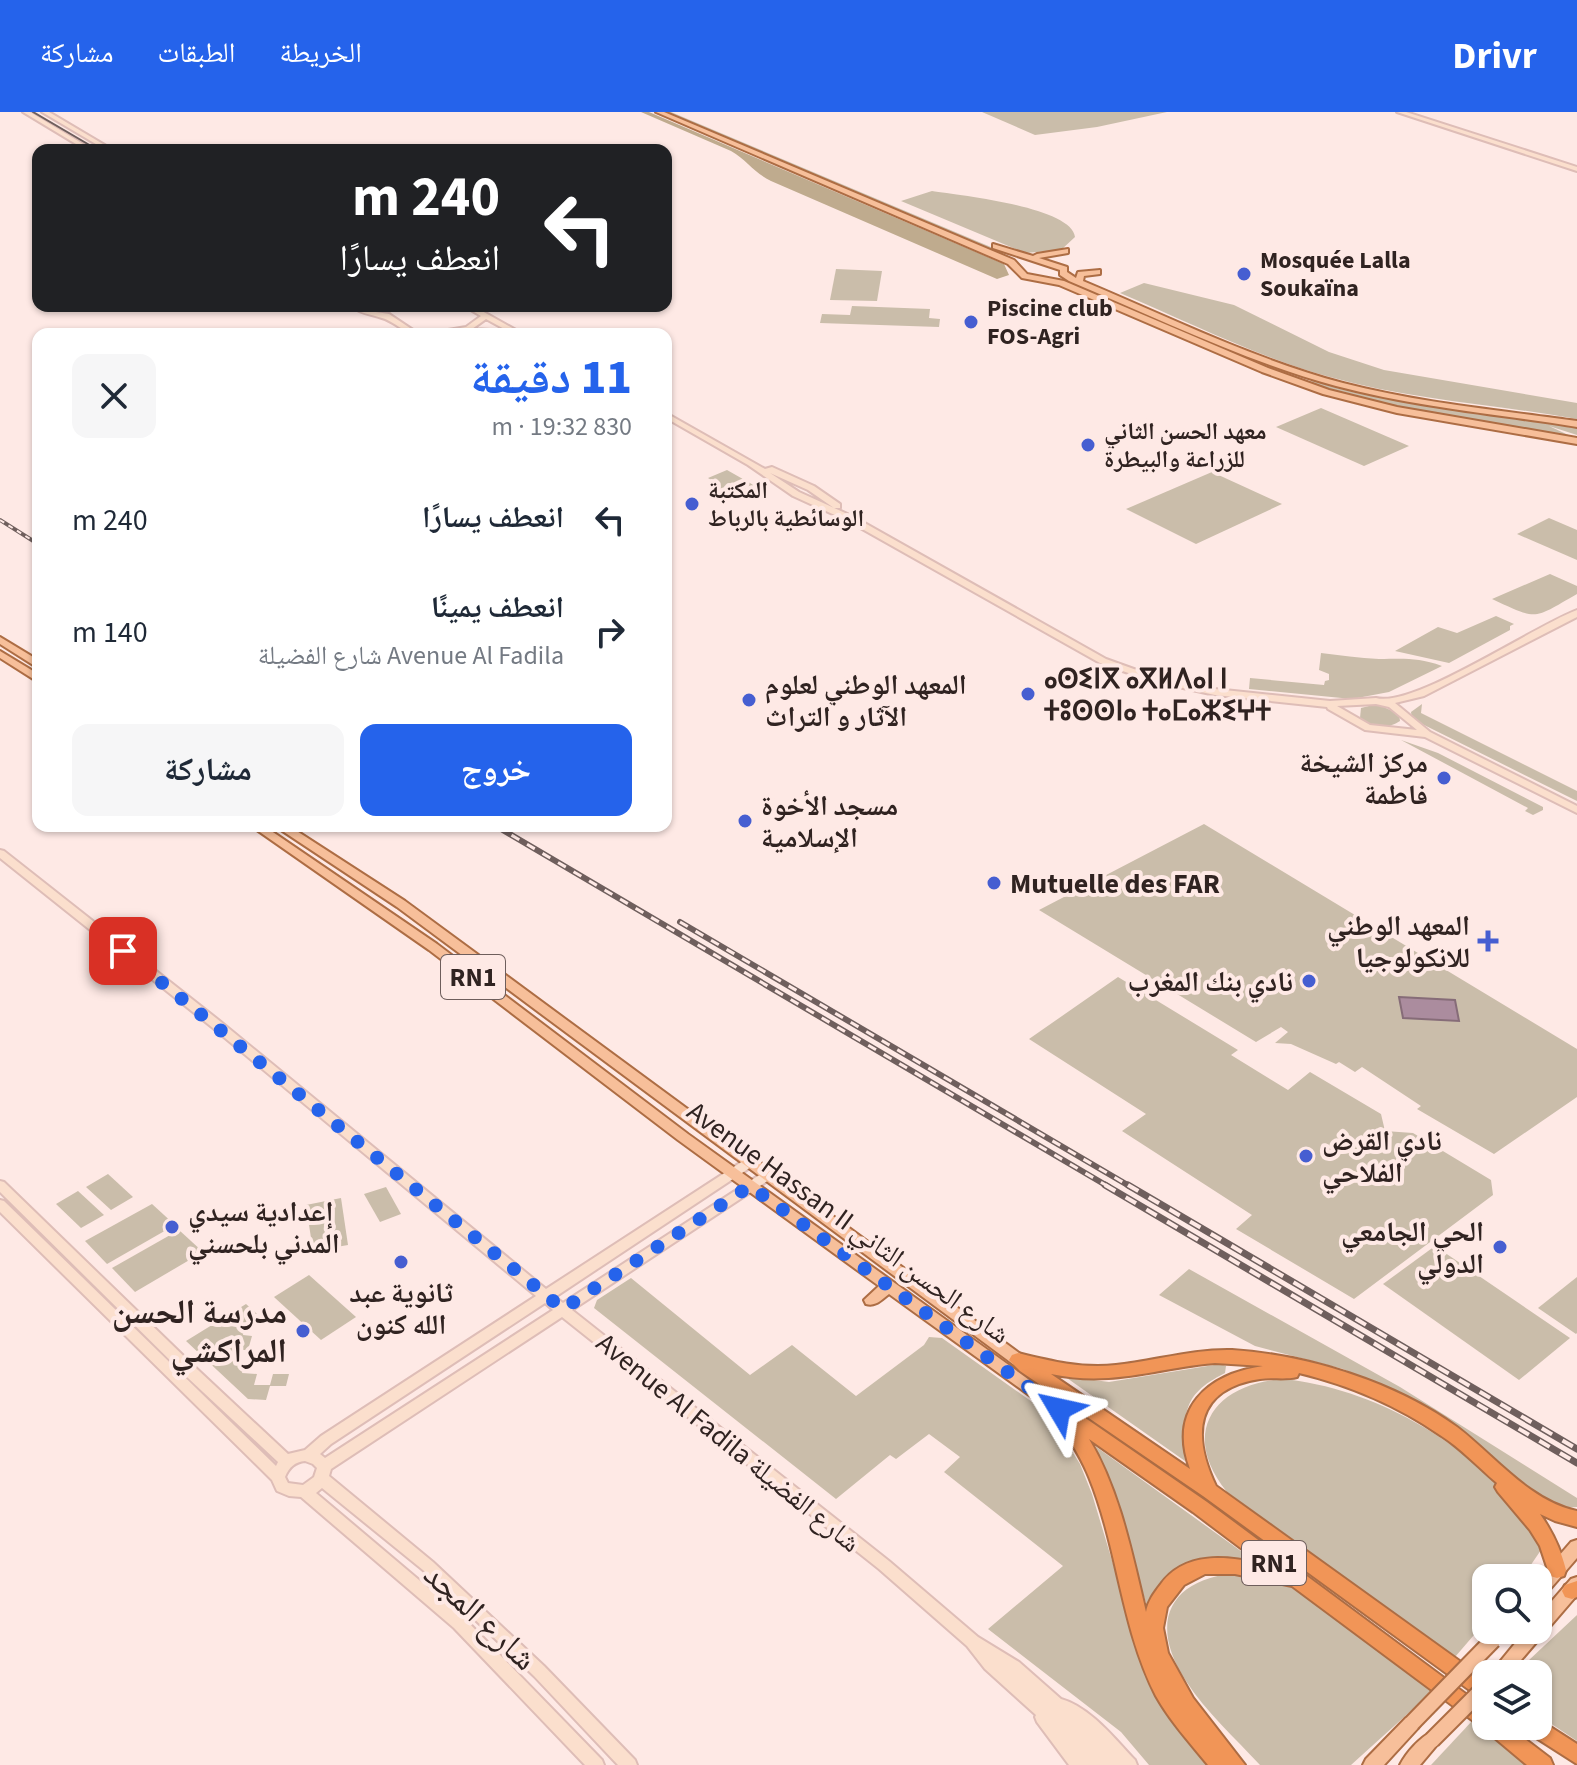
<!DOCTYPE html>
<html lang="ar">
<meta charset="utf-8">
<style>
:root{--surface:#fff;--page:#f6f6f7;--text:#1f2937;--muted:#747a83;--accent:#2563eb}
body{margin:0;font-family:"Source Sans 3","Noto Naskh Arabic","Noto Sans Tifinagh",sans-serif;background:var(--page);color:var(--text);direction:rtl;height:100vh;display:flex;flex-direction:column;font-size:30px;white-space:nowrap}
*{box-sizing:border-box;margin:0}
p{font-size:26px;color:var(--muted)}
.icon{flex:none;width:44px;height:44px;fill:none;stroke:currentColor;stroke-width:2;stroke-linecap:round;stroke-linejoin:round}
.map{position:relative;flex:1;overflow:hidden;direction:ltr}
.side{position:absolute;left:32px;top:216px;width:640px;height:504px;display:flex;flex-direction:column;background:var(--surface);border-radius:16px;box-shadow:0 2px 6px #0004;direction:rtl}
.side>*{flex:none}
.hud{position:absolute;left:32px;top:32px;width:640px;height:168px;border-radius:16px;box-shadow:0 2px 6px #0004;direction:rtl;background:#202124;color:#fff;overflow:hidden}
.buttons{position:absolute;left:1472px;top:1452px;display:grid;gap:16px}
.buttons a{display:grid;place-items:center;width:80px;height:80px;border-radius:16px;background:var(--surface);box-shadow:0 2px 6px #0004;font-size:40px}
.pin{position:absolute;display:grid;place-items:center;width:68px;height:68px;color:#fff;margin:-34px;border-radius:16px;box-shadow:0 4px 12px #0006}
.me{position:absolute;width:88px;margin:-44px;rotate:306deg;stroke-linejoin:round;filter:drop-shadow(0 0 6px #0008)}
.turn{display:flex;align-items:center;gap:28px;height:168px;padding:0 40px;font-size:36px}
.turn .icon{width:104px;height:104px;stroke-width:2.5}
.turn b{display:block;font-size:56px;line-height:68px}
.round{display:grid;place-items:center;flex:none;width:84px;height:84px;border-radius:16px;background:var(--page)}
.overview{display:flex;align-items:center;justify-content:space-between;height:136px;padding:0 40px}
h1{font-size:48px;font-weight:800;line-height:60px;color:var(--accent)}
.cta{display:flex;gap:16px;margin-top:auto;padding:16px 40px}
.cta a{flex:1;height:92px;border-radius:16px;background:var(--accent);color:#fff;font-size:32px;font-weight:800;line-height:92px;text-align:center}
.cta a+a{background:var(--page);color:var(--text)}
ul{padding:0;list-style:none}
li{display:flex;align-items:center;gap:24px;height:112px;padding:0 40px}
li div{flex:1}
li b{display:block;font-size:30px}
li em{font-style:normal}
header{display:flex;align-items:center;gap:48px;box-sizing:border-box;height:112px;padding:0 40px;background:var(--accent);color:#fff}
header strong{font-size:38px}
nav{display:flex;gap:44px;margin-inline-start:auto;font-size:28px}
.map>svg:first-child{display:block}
</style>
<header>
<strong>Drivr</strong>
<nav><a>الخريطة</a><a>الطبقات</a><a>مشاركة</a></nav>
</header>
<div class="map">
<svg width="1577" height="1653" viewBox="0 0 1577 1653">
<rect width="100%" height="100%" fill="#fee9e5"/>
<g fill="#cabdaa">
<path d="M664,0h7l334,141 -4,1z"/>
<path d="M982,0h185l-70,15 -62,8z"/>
<path d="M932,79c27,4 140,16 143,46l-14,13 -36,3 -124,-52z"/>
<path d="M836,157l46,2 -5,30 -47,-1z"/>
<path d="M1144,171l90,22 95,47 55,18 193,33v16c-83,-15 -166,-19 -247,-42 -72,-20 -142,-55 -210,-84z"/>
<path d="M852,194l78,3 -1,9 11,1 -1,8 -119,-4 2,-9 28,1z"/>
<path d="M1315,268l92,22 170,25v8l-28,-9 28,13 -174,-30 -95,-26z"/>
<path d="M1321,296l88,38 -45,20 -88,-39z"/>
<path d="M727,358l37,21 -29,9 -18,-10 4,-4 -13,-8z"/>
<path d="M1212,360l70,32 -86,40 -70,-35z"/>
<path d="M1549,406l28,12v30l-60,-26z"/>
<path d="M1550,462l27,12v8c-44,25 -38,27 -85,5z"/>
<path d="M1496,504l18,8 -4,2v4l-61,33 -54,-12 43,-24 19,6z"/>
<path d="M1321,541c19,2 38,5 58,6 24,0 38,-2 63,7l-53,26 -37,7 -103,-10 1,-11 74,7 1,-4 4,-1v-6l-10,-4z"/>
<path d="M1377,592l22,10 1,7c-13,9 -28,7 -40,-3l1,-10z"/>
<path d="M1422,592l-1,9 156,78v10l-165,-82 -1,-7z"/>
<path d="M1401,628l37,13 105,54v3l-10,5 -8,-4 3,-3z"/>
<path d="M1204,712l373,225v48l-83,57 -77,-45 4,-3 -59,-39 -7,5 -16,-10 -3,2 -45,-20 -16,-1 13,-11 -7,-5 -25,15 -217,-132z"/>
<path d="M1118,865l120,73 -7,5 57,35 22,-18 71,42 4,17 28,2 78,47 2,15 -139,104 -118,-70 16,-14 -130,-84 24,-17 -117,-75z"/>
<path d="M108,1062l25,23 -22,13 -25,-23z"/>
<path d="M386,1075l15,27 -21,8 -16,-28z"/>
<path d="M78,1079l26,24 -23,13 -25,-24z"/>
<path d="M341,1086l7,47 -35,6 -7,-46z"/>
<path d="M152,1092l23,21 -68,39 -22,-23z"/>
<path d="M179,1118l24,22 -68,40 -23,-24z"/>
<path d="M1435,1134l135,92 -51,42 -136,-96z"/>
<path d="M1189,1157l211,118 177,111v9l-21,1 -166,-118 -47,-21 -88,-23 -96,-51z"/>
<path d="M309,1163l47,42 -35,23 -47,-43z"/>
<path d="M1577,1165v56l-1,1 -38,-26z"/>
<path d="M631,1166l119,97 42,-30 64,51 68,-51 5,-8 13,1 114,81 12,14 -3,7 15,24 12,30 58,193 59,78h-60l-28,-33 -133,-103 75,-63 -119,-94 16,-15 -31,-23 -33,25 -6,-4 -54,44 -242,-191 3,-8z"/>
<path d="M246,1192l21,19h-22l-2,12 9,1 -4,14h-15l-3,11 15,1 -3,11 15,1 -3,11h16l3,-11h16l-3,12h-16l-4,14 -18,-1 -62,-58z"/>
<path d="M1220,1252l6,2 -1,7c-46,23 -40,42 -40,88l-121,-85 45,6z"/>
<path d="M1284,1267c87,9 185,62 236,134 9,11 19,22 21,37l-19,28h-36v43l-31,36 -228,-165c-48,-59 -13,-109 57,-113z"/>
<path d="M1095,1334l161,116 -26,-3 -30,3 -50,55 -37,-127z"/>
<path d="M1242,1461l54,14 139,102 -84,76h-91c-25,-27 -54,-53 -74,-84 -40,-61 -14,-105 56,-108z"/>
<path d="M1577,1503v126l-39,-26v-41h-24z"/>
<path d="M1473,1608l58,45h-100z"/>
</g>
<path fill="#bfab8e" d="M641,0h8l355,152 5,11 -12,4 -226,-98c-17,-8 -24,-21 -40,-30z"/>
<path fill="#ab8c9e" stroke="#866c78" stroke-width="2" d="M1399,885l56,3 4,21 -56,-3z"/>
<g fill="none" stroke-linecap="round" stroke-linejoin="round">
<g stroke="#debdb7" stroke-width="4">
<g id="secondary">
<path d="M23,0h7l63,38h-7z"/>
<path d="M42,0h7l64,38h-7z"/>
<path d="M1397,0h9l171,55v4z"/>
<path d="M350,194h9l10,5 20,3 30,20c-15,0 -23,-12 -37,-16 -12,-4 -21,-4 -32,-12z"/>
<path d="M391,194h12l-15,5 -4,-2z"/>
<path d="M464,194h9l50,28h-91l4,-2 30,-5 15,-11zM486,207l22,12 -36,-2z"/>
<path d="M666,301l99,56 7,-2 42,19 26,18v4h-6l-26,-18 -38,-17 29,19 55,25 252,142 50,18 59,12 115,12 46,-3c38,10 158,-72 201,-88v7l-153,79 -29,7 35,29 147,74v7l-152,-76 -60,-7 -37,-21 -1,-2 -112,-12 -64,-14 -51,-18 -252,-142 -55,-25 -45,-31 -82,-47zM1376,592l13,3 28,23 -47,-5 -33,-19z"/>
<path d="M0,738l4,1 217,171 325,267 200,-130h8l2,3 -2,3 -199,132 8,6 201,-131h8l2,3 -2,3 -200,132 317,251 89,76 41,25 42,37c29,8 54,40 74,61l2,5h-68l-32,-43 -2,-5 1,-2 -51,-46 -18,-23 -88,-77 -317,-252 -231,152 -2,7 104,86 111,104 91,94 2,5h-19l-84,-89 -111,-106 -101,-82 -6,5 148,125 138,142 2,5h-19l-131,-137 -153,-131 -12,-1 -12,-5 -5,-11 -272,-268v-12l4,1 272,265 2,-4 -90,-84 -188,-186v-11l4,1 194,188 90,84 17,-4 16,-14 215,-140 -323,-268 -213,-170zM545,1191l8,7 -228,148 -5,-4 11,-10zM305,1349l8,3 4,4 -3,9 -11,8 -15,-2 -3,-6c4,-10 10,-15 20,-16z"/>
</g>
</g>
<g stroke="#ad6d44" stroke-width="4">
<g id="primary">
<path d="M656,0h8l350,148 13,14 37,7 204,87 61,22 68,17 180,31v6l-180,-31 -74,-19 -61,-22 -203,-87 -37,-7 -14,-14z"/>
<path d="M993,132l40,12 4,-2 31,-5v4l-29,5 28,9v5l9,6 2,-6 22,-2v4l-16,2 -1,5c86,36 170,78 260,102 77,20 156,27 234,38v6c-80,-13 -162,-20 -241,-41 -92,-25 -179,-68 -267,-105l-9,-6v-5l-67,-22z"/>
<path d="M0,525l38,23v8l-38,-24z"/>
<path d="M0,539l38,23v8l-38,-24z"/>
<path d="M251,714h13l173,118 251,190 376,271 3,4 -3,4 -5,2 -5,-2 -165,-119c-7,5 -13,13 -23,10l-2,-4 15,-14 -201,-146 -249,-190z"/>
<path d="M275,714h14l116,75 618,455 2,4 -2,4 -5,2 -5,-2 -616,-457z"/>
<path d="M1577,1428v18l-33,38 -6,2v-18l33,-38z"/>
<path d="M1577,1465v18l-68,79h-19l36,-44h12v-13l33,-38z"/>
<path d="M1412,1603l6,3 3,5 -3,5 -34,37h-21l3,-6 40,-41z"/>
<path d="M1432,1620l6,3 3,5 -21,25h-20c6,-12 20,-28 32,-33z"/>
</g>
</g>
<g stroke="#ad6d44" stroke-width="4">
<g id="highway">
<path d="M1232,1238c76,5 163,32 225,77 38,29 72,74 120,84v16l-22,-6 -15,-7c12,17 21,36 26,56l-2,6 -7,2 -7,-2 -10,-30 -10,-16 -32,-38 -3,-5 2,-4c-19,-16 -36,-35 -57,-48 -42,-29 -91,-50 -141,-62l-2,4c-12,3 -25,0 -37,2 -66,10 -68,57 -44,107l270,194v20l-7,-3 -276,-201 -183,-125 -11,-11 3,-5 6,-2c32,8 64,16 98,12 39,-4 76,-16 116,-15zM1215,1251l48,3c-56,8 -95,43 -73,103l-139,-95c61,13 105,-6 164,-11z"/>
<path d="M1059,1290l6,2 142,98 279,207v17h22l42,32 3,7h-26l-43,-36 -192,-143 -57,-12h-30l-21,11 -17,22 -4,21 5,25 25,45 52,67h-37c-18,-22 -38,-44 -52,-69 -35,-68 -38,-148 -67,-219 -10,-25 -26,-47 -39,-68l3,-5zM1089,1327l104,73 69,52c-35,-8 -77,-13 -101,20 -7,9 -13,17 -15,28 -14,-58 -26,-121 -57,-173z"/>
<path d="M1577,1469v16l-5,2 -7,-2 -3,-6 3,-6z"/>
<path d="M1538,1607l39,25v20l-50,-32 -3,-6h14z"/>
</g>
</g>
<use href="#secondary" fill="#fbdfcd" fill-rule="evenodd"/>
<use href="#primary" fill="#f7bf9a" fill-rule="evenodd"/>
<use href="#highway" fill="#f19557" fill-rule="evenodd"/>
<g stroke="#6f5f5d" stroke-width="2">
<path d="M33,0l65,38"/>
<path d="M361,194l3,2"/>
</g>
<g stroke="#6f5f5d" stroke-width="4">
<path id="rail-far2" d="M0,408l38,24"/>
</g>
<g stroke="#6f5f5d" stroke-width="6">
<g id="rail-far1">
<path d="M496,714l613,361"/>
<path d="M680,810l451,265"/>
</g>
</g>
<g stroke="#6f5f5d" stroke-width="7">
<g id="rail">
<path d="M1105,1073l472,278"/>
<path d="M1128,1073l449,264"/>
</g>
</g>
<use href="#rail-far2" stroke="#fee9e5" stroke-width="2" stroke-dasharray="5" stroke-linecap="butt"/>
<use href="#rail-far1" stroke="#fee9e5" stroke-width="3" stroke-dasharray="9" stroke-linecap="butt"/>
<use href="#rail" stroke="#fee9e5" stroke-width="4" stroke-dasharray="12" stroke-linecap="butt"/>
<g stroke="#ad6d44" stroke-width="19" stroke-linecap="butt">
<g id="primary-bridge">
<path d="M1412,1611l81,-83"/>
<path d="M1432,1628l54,-54"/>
</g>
</g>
<use href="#primary-bridge" stroke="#f7bf9a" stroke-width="15"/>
</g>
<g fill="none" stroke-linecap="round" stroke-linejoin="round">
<path stroke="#2563eb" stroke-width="14" stroke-dasharray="0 25.2" d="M123,839l440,358 187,-123 309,223"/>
</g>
<g fill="#465ed1" stroke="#fee9e5" stroke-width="3">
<circle cx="1244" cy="162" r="8"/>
<circle cx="971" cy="210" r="8"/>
<circle cx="1088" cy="333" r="8"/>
<circle cx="692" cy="392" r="8"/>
<circle cx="1028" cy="582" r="8"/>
<circle cx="749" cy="588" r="8"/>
<circle cx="1444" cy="666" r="8"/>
<circle cx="745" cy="709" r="8"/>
<circle cx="994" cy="771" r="8"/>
<path d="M1484 817h8v8h8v8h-8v8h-8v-8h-8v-8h8z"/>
<circle cx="1309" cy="869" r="8"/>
<circle cx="1306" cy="1044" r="8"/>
<circle cx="172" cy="1115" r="8"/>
<circle cx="1500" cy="1135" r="8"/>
<circle cx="401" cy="1150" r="8"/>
<circle cx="303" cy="1219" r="8"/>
</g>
<g text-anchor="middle" stroke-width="8" stroke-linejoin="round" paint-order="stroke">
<g font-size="24" font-weight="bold" fill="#302321" stroke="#fee9e5" text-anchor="start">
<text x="1260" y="156">Mosquée Lalla<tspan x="1260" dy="28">Soukaïna</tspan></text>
<text x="987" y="204">Piscine club<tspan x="987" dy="28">FOS-Agri</tspan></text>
<text x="1104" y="327">معهد الحسن الثاني<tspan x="1104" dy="28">للزراعة والبيطرة</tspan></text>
<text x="708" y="386">المكتبة<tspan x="708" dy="28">الوسائطية بالرباط</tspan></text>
</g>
<g fill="#fee9e5" stroke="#6e5e5c" stroke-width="2">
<rect x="441" y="843" width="64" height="44" rx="6"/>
<rect x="1242" y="1429" width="64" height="44" rx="6"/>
</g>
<g font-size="26" font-weight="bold" fill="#302321">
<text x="473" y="874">RN1</text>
<text x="1274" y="1460">RN1</text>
</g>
<g font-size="28" font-weight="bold" fill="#302321" stroke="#fee9e5" text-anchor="start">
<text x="1044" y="576">ⴰⵙⵉⵏⴳ ⴰⴳⵍⴷⴰⵏ ⵏ<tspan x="1044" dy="32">ⵜⵓⵙⵙⵏⴰ ⵜⴰⵎⴰⵣⵉⵖⵜ</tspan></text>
<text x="765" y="582">المعهد الوطني لعلوم<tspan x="765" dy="32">الآثار و التراث</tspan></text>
<text x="1428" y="660" text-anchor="end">مركز الشيخة<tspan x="1428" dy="32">فاطمة</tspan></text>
<text x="761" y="703">مسجد الأخوة<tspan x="761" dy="32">الإسلامية</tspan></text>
<text x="1010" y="781">Mutuelle des FAR</text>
<text x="1470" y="823" text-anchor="end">المعهد الوطني<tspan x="1470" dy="32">للانكولوجيا</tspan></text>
<text x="1293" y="879" text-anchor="end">نادي بنك المغرب</text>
<text x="1322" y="1038">نادي القرض<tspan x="1322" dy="32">الفلاحي</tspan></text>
<text x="188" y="1109">إعدادية سيدي<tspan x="188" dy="32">المدني بلحسني</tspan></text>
<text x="1484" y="1129" text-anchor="end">الحي الجامعي<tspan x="1484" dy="32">الدولي</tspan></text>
<text x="401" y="1190" text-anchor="middle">ثانوية عبد<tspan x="401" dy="32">الله كنون</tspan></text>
</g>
<g font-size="28" fill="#302321" stroke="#fee9e5">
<text transform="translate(849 1110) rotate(36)" y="10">Avenue Hassan II شارع الحسن الثاني</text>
<text transform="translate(729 1330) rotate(39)" y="10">Avenue Al Fadila شارع الفضيلة</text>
</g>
<g font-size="34" font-weight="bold" fill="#302321" stroke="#fee9e5" text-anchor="end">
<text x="287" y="1211">مدرسة الحسن<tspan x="287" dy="39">المراكشي</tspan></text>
</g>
<g font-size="34" fill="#302321" stroke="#fee9e5">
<text transform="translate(481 1504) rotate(43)" y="12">شارع المجد</text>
</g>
</g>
</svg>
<div class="buttons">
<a><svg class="icon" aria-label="search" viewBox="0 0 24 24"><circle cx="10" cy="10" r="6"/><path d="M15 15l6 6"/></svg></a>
<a><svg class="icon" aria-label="layers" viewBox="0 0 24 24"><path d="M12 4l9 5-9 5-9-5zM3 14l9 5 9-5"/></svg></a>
</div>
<div class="pin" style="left:123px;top:839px;background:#d93025"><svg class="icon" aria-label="arrive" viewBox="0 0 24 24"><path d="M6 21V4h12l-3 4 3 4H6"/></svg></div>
<svg class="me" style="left:1059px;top:1297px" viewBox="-20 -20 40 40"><path d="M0-17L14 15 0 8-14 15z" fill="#2563eb" stroke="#fff" stroke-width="4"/></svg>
<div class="hud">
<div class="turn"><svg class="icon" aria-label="left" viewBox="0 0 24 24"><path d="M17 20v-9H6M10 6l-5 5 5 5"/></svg><div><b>240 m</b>انعطف يسارًا</div></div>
</div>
<section class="side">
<div class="overview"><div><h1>11 دقيقة</h1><p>830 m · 19:32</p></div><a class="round"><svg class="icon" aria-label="close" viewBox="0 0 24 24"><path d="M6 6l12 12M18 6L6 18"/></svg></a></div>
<ul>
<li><svg class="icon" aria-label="left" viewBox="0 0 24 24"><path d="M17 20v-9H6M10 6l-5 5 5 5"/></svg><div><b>انعطف يسارًا</b></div><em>240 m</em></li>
<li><svg class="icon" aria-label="right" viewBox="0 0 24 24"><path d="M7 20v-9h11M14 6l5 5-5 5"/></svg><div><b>انعطف يمينًا</b><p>Avenue Al Fadila شارع الفضيلة</p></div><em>140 m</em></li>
</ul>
<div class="cta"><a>خروج</a><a>مشاركة</a></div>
</section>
</div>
